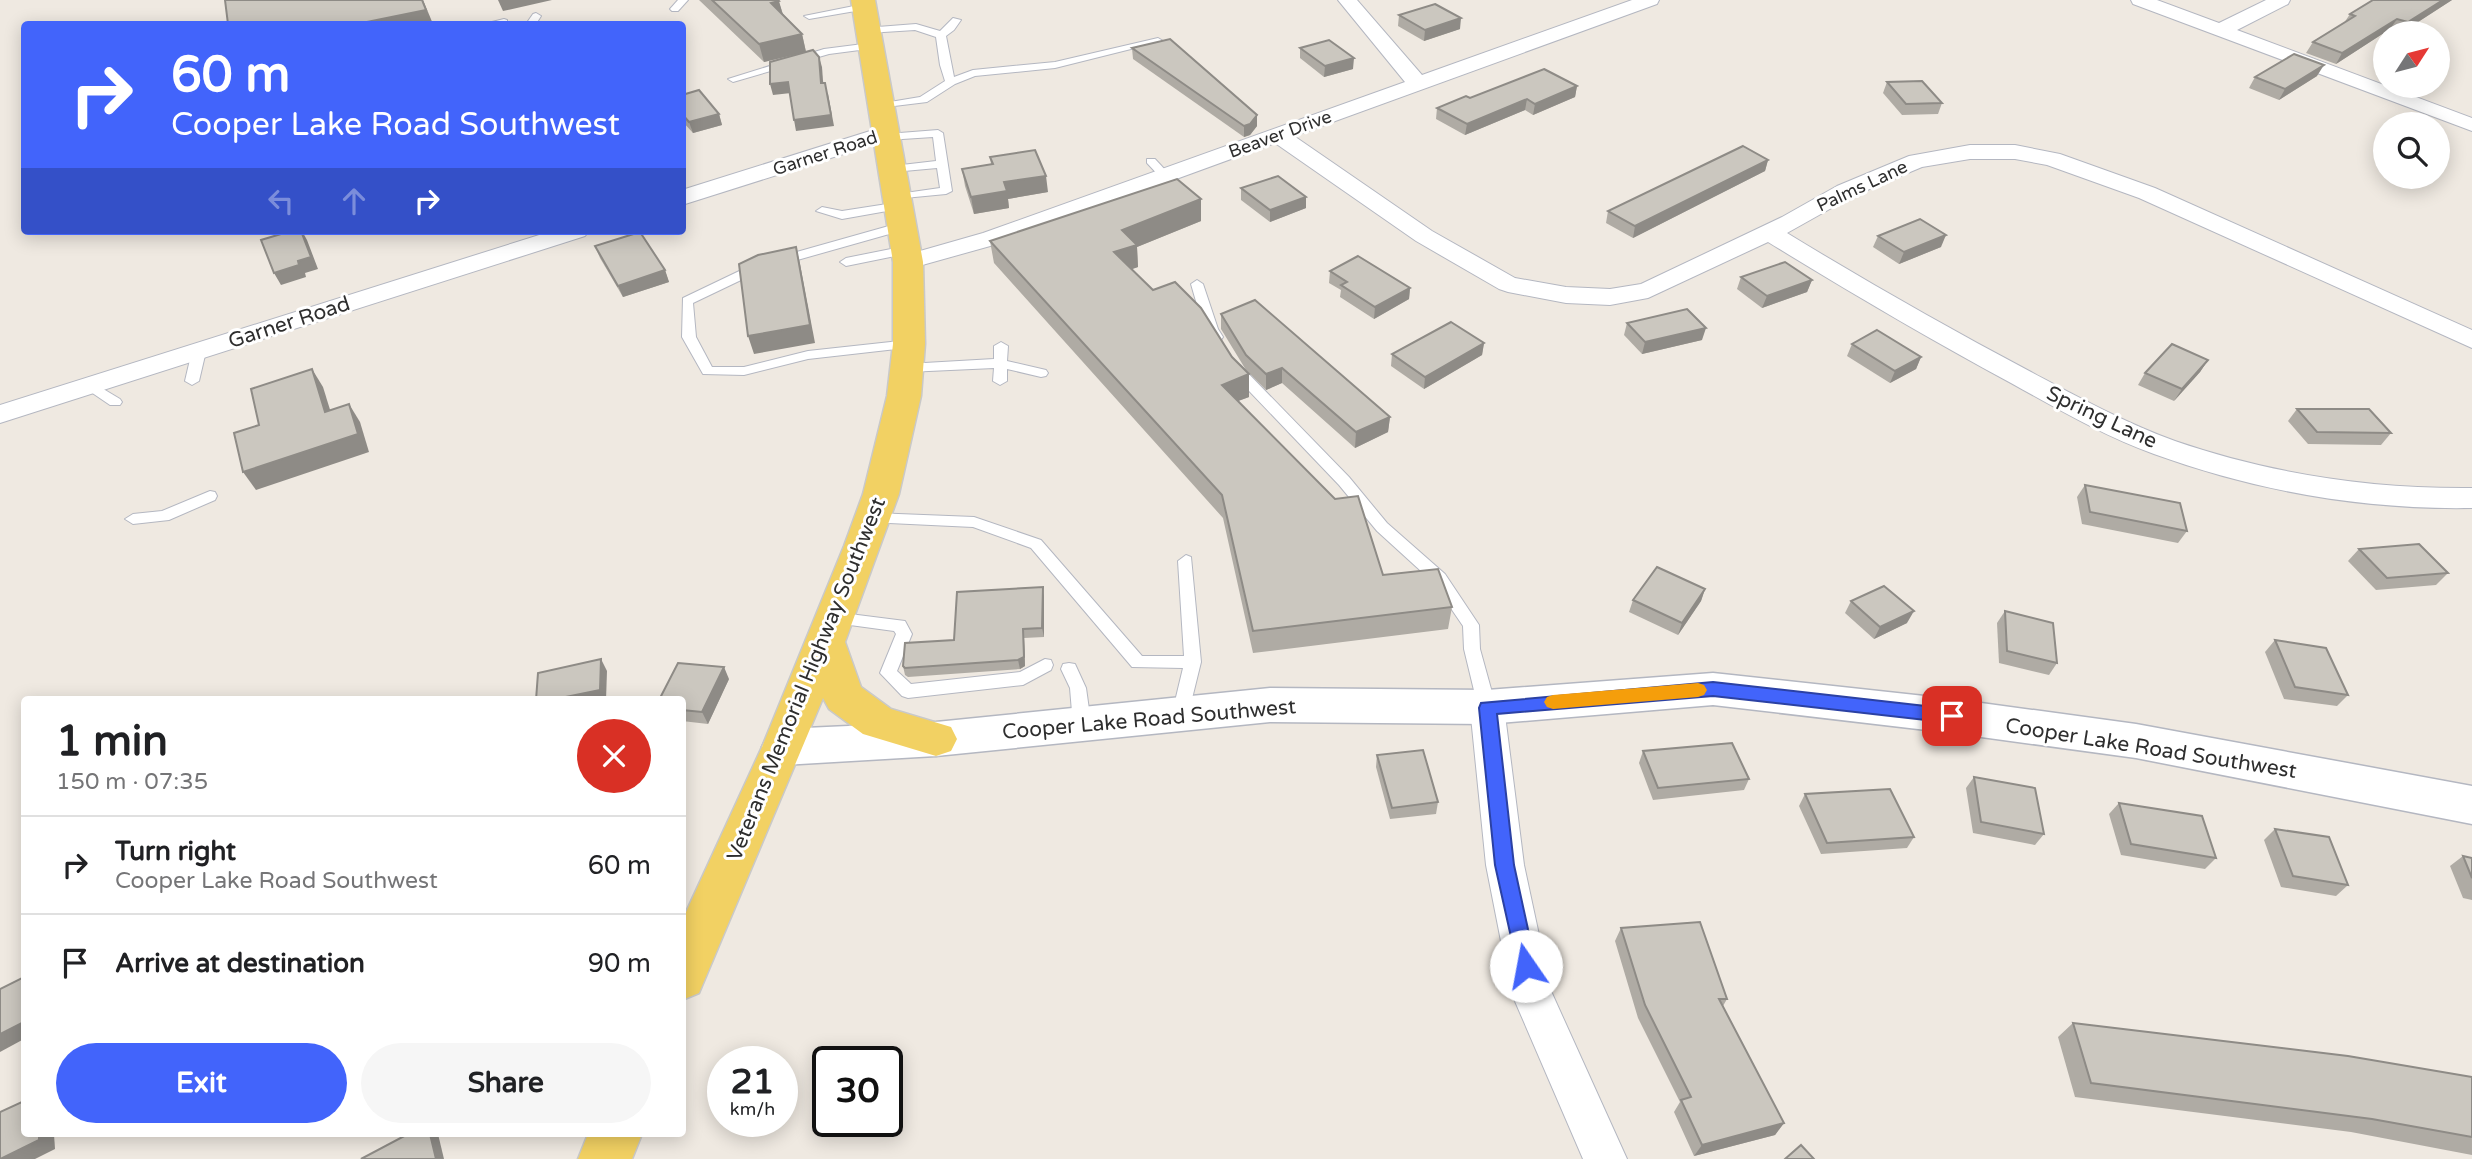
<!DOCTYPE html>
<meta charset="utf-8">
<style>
:root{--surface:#fff;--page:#f6f6f6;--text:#202124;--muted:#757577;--line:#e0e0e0;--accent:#4264fb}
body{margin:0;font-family:"Varela Round",sans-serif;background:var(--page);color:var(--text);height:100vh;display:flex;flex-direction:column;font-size:26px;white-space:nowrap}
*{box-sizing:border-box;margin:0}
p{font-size:23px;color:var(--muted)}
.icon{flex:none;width:38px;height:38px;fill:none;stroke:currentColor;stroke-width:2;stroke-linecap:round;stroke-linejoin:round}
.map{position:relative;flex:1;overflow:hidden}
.side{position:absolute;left:21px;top:696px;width:665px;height:441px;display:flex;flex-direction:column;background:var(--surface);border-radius:7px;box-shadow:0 4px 18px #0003}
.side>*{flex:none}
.banner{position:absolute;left:21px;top:21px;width:665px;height:214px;border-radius:7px;box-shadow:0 4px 18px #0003;background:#4264fb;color:#fff;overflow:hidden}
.needle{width:46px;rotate:54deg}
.buttons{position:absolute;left:2373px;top:21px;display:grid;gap:14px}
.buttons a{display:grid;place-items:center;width:77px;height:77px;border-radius:50%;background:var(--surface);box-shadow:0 4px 18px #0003;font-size:35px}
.speed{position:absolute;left:707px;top:1046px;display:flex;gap:14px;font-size:35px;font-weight:700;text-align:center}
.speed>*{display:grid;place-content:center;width:91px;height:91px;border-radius:50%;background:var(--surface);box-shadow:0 4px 18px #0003;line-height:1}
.speed small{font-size:18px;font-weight:400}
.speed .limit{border:4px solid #111;border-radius:10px;background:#fff;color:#111}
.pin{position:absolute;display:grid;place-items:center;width:60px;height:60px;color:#fff;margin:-30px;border-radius:14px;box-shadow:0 4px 10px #0006}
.me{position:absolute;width:77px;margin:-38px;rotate:348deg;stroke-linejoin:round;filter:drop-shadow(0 0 5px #0008)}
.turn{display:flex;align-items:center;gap:24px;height:147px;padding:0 35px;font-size:32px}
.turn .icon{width:91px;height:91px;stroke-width:2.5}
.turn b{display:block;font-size:49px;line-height:60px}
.lanes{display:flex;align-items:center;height:66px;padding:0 35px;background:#0003;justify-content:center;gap:35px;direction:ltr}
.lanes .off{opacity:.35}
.round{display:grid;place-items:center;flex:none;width:74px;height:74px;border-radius:37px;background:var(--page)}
.head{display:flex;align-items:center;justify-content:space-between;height:119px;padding:0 35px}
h1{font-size:42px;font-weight:700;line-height:52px}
.primary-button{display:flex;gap:14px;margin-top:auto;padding:14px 35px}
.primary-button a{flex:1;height:80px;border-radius:42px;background:var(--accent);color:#fff;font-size:28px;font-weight:700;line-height:80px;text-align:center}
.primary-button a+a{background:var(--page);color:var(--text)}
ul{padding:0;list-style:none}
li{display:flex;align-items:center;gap:21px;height:98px;padding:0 35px;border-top:2px solid var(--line)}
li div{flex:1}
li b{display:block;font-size:26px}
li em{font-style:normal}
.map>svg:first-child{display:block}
</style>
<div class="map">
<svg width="2472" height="1159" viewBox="0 0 2472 1159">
<rect width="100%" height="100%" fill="#efe9e1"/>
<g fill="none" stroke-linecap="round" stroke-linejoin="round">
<g stroke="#b4b7c1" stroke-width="2">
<g id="lane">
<path d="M678,0h10l-10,11h-6l-2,-2z"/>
<path d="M864,4l5,3 -2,2 -58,10 -5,-3z"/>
<path d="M536,13l5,3 -5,8h-10l7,-10z"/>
<path d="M953,18l8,2 -7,10 -8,6 8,41 19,-7 82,-8 103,-24 5,3 -108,27 -80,8 -20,8 -28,18 -49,6v-4l42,-7 25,-16 -5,-16 -4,-28 -21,-7 -47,3 -5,-3 2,-2 51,-4 24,7z"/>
<path d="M504,19l3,1v4h-23z"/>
<path d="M871,43l4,1v4l-46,6 -96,28 -5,-3 96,-30z"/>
<path d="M938,130l5,3 9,58 -6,3 -52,5v-4l4,-1 42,-6 -3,-20 -44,4 -6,-3 6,-3 43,-5 -3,-24 -46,3 -5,-3 5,-3z"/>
<path d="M1147,159h8l14,15v4h-8l-14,-15z"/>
<path d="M900,202l4,2v4l-62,11 -26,-8 6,-4 20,4z"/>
<path d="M903,222l4,1v6l-145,41 -69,33 3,34 16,30h32l64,-16 101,-11 5,1v6l-106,12 -64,16 -41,-1 -21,-37 1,-39 71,-34z"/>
<path d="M906,246l4,1v6l-64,13 -6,-4 6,-4z"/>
<path d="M1197,280l6,4 15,45 5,8 -2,3h-10l-7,-11 -13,-45z"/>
<path d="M1001,342l7,4 -1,15 39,9 2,3 -2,3 -5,1 -34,-8v12l-7,4 -7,-4 1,-13 -87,4 -7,-4 7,-4 87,-5v-13z"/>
<path d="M199,347l7,4 -7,30 -7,4 -7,-4 7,-30z"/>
<path d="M1235,364l5,1 109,112 38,46 58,51 34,51 1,24 16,58 -3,5 -6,2 -6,-2 -3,-5 -14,-58 -1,-23 -30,-44 -56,-51 -38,-46 -109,-114 -2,-3z"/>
<path d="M90,381l30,18 2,3 -2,3h-10l-25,-17 -2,-3z"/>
<path d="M210,491l5,1 2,4 -2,4 -46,20 -36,4 -8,-5 8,-5 29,-3z"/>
<path d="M873,513l101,4 67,23 101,116h42l-6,-95 8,-6 5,2 10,105 -14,57 -6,2 -6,-2 -3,-5 11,-46 -51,-1 -101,-119 -58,-21 -105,-5 -3,-4 3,-4z"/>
<path d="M834,612l71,9 7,13 -15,37 14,13 109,-12 25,-13 6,1 2,5 -2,5 -28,15 -115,13 -6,-2 -22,-23 16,-39 -2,-3 -66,-9 -2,-4 2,-4z"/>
<path d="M1069,663l6,1 11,24 5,36 -3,5 -6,2 -6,-2 -3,-5 -3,-36 -9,-19 2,-5z"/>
</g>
</g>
<g stroke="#b4b7c1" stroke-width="2">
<g id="street">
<path d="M1338,0h19l65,75 210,-75h27l-2,4 -363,132 138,95 83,47 51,9 44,2 31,-5 141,-67 55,-31 72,-30 61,-11h45l45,9 95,34 317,142v18l-333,-150 -92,-33 -32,-6h-45l-48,8 -69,29 -66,37c80,49 161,95 244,139 47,25 94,51 144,69 96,33 196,48 297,47v20c-109,2 -216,-17 -318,-54 -50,-18 -96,-45 -143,-71 -82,-44 -163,-92 -243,-141l-120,56 -38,7 -44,-2 -58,-11 -9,-3 -83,-48 -141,-98 -274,100 -93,26 -9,-2 -3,-5 3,-5 84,-24 422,-151z"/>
<path d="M2131,0h26l62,23 47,-23h24l-2,4 -51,26 235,88v13l-339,-127z"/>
<path d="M886,126l8,2 3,5 -3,5 -212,67v-15z"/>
<path d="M552,231h37l-4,5 -585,187v-18z"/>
<path d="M1487,693l12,4 5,10 20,158 27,126 76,168h-44l-72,-167 -25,-127 -16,-158 5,-10z"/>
</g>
</g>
<g stroke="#b4b7c1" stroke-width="3">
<path id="secondary" d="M1713,673l239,26 184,25 336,62v38l-336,-66 -184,-25 -239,-28 -226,19 -217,-2 -334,34 -153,9 -15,-6 -6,-12 6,-12 15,-6 153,-7 334,-34 217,2z"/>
</g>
<g stroke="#c9c9c9" stroke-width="3">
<g id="primary">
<path d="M851,0h24l48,262 2,82 -4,52 -22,98 -54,148 16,45 30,22 60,18 6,12 -6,12 -15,5 -73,-22 -34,-25 -6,-11 -124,295 -17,7v-79l80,-174 82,-201 19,-52 24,-98 6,-52v-82z"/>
<path d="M588,1134h54l-10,25h-54z"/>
</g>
</g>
<use href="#lane" fill="#fff" fill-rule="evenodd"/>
<use href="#street" fill="#fff" fill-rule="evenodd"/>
<use href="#secondary" fill="#fff" fill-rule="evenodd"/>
<use href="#primary" fill="#f2d163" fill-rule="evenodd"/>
</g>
<g fill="#afaba4">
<path d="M699,0h79l5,14 19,20 4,18 -42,10z"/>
<path d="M2373,0h79l-51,33 -11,-4 -54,35 -30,-11 7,-11 31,-19 6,-9z"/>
<path d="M1399,15l61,14 -36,12 -26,-15z"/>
<path d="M1132,48l125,67v11l-7,9 -6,2 -111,-78z"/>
<path d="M1300,48l53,21 -29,8 -24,-19z"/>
<path d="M2317,76l-38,24 -30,-12 6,-11z"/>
<path d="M1887,82l55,21 -4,11 -36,1 -19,-22z"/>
<path d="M1577,86l-2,11 -42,18 -8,-5 -60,25 -29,-16 1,-11z"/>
<path d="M682,95l37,19 3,11 -29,8 -11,-12z"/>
<path d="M990,157l58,35 -40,7 1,9 -35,6 -9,-28 -3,-17 29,-5z"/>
<path d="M1768,160l-3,11 -132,67 -27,-15 2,-12z"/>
<path d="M1241,188l65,9v11l-36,14 -29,-22z"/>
<path d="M1201,199v22l-64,26 1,20 -7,2 22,21 79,67 17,17v23l-11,4 145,174 69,32 -4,22 -195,24 -30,-135 -229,-255 -4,-22z"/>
<path d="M1878,236l63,11 -42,17 -26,-17z"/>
<path d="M595,246l70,24 4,12 -46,15 -23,-39z"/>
<path d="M1330,271l80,17 -1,11 -35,20 -34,-22 1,-7 -12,-7z"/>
<path d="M1741,277l71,3 -5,12 -45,16 -25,-19z"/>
<path d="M1221,314l169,103 -2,15 -33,16 -73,-65 -16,7 -20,-20 -25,-41z"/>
<path d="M1627,323l75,17 -60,14 -18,-19z"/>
<path d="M1484,343l-2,12 -58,34 -33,-23 1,-12z"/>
<path d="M1852,344l69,13 -5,12 -26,14 -43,-27z"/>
<path d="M2208,360l-8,12 -26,29 -36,-16 7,-12z"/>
<path d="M2297,409l94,24 -10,12 -73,-1 -20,-23z"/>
<path d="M2085,485l102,46 -9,12 -96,-19 -5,-27z"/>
<path d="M2359,549l89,24 -12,12 -60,5 -28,-29z"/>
<path d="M1705,589l-4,12 -23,34 -49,-23 4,-12z"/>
<path d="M1044,596v41l-20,1 1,28 -5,3 -112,8 -3,-2 -2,-9z"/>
<path d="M1851,601l56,22 -33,16 -29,-26z"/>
<path d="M2005,611l52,52 -8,12 -50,-12 -2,-40z"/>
<path d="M2275,640l73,55 -11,11 -53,-7 -19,-47z"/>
<path d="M729,679l-21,45 -26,-3v-21z"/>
<path d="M1643,751l106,28 -5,11 -91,10 -14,-37z"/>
<path d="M1377,755l61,47 -2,12 -46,5 -14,-52z"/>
<path d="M1974,777l70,57 -9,11 -62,-12 -7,-45z"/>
<path d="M1805,794l109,43 -7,11 -86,6 -22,-48z"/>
<path d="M2119,803l97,55 -11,11 -84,-14 -12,-41z"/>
<path d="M2275,829l73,56 -12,11 -55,-9 -17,-47z"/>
<path d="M2463,856l9,2v42l-9,-2 -13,-32z"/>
<path d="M1621,928l106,71 -4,7 61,117 -9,12 -81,21 -20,-44 6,-10 -42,-84 -23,-77z"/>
<path d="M2073,1023l399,54v78l-121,-23 -276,-35 -17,-60z"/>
</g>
<g fill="#8e8b86">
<path d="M422,0h1l10,24h-76z"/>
<path d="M498,0h54l-49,11z"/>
<path d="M2443,0h9l-51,33 7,-11z"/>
<path d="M779,1l5,18 -13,-16z"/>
<path d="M1461,18l-1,11 -36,12 1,-11z"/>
<path d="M2397,19l-7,10 -54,35 6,-11z"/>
<path d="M802,34l4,18 -42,10 -5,-18z"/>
<path d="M819,57l3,10 2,27 -3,-11z"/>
<path d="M1354,58l-1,11 -29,8 1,-11z"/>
<path d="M2324,65l-7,11 -38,24 6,-11z"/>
<path d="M788,82l3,11 -18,2 -3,-11z"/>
<path d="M1577,86l-2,11 -42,18 2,-11z"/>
<path d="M828,94l6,32 -38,5 -2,-11z"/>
<path d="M1527,99l-2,11 -60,25 2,-11z"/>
<path d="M719,114l3,11 -29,8 -4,-11z"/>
<path d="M1257,115v11l-7,9 -6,2v-11z"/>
<path d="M1768,160l-3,11 -132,67 2,-12z"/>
<path d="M1046,176l2,16 -40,7 1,9 -35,6 -3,-17 33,-15z"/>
<path d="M1306,197v11l-36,14v-12z"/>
<path d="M1201,199v22l-64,26 1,20 -22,8 -2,-23 8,-22z"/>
<path d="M302,231l5,9 11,29 -13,4 1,4 -25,8 -7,-12 24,-12z"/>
<path d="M1946,235l-5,12 -42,17 5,-12z"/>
<path d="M796,247l4,17 15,79 -61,11 -6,-18z"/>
<path d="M665,270l4,12 -46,15 -5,-11z"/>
<path d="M1812,280l-5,12 -45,16 5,-12z"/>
<path d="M1410,288l-1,11 -35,20 1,-12z"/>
<path d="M1706,328l-4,12 -60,14 3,-12z"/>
<path d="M1484,343l-2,12 -58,34 1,-12z"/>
<path d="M1921,357l-5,12 -26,14 5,-12z"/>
<path d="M2208,360l-8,12 -26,29 8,-12z"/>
<path d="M1282,368v15l-16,7v-16z"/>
<path d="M312,369l11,18 13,42 -11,-17z"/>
<path d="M1249,374v23l-27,10v-22z"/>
<path d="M349,404l11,18 9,30 -113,38 -13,-18z"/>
<path d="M1390,417l-2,15 -33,16 1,-16z"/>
<path d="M1043,587l1,9v41l-2,-9z"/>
<path d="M1705,589l-4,12 -23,34 4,-12z"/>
<path d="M1914,611l-7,12 -33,16 6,-12z"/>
<path d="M1023,629l1,9 1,28 -5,3 -2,-9z"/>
<path d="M601,659l6,12 -1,29h-55z"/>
<path d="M724,667l5,12 -21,45 -6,-12z"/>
<path d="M24,1022v17l-24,13v-18z"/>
<path d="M1784,1123l-9,12 -81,21 8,-11z"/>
<path d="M39,1134h15l1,15 -20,10h-35z"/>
<path d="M430,1134h8l6,25h-8z"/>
</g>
<g fill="#cbc7bf" stroke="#8e8b86" stroke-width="2">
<path d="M225,0h197l4,10 -69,14h-129z"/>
<path d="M712,0h66l1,1 -8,2 31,31 -43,10z"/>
<path d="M2373,0h70l-35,22 -11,-3 -55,34 -29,-11 42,-26 -5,-2z"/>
<path d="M1435,4l26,14 -36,12 -26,-15z"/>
<path d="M1170,39l87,76 -7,9 -6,2 -112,-78z"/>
<path d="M1329,40l25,18 -29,8 -25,-18z"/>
<path d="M813,50l6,7 2,26h4l6,32 -37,5 -6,-38 -18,2v-22z"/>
<path d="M2294,54l30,11 -39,24 -30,-12z"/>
<path d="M1544,69l33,17 -42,18 -8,-5 -60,25 -30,-16 29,-12 4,2z"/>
<path d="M1922,81l20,22 -36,1 -19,-22z"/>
<path d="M699,90l20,24 -30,8 -7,-8v-19z"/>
<path d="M1743,146l25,14 -133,66 -27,-15z"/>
<path d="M1035,150l11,26 -42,6 3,9 -36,6 -9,-28 31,-5 -3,-7z"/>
<path d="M1278,176l28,21 -36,13 -29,-22z"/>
<path d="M1177,179l24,20 -79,31 15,15 -23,7 39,38 22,-8 26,26 31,49 17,17 -27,11 113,114 23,-3 25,79 55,-6 14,38 -199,24 -31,-136 -232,-254z"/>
<path d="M1920,219l26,16 -42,17 -26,-16z"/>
<path d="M291,231h10l10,26 -13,4 1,4 -25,8 -13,-33z"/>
<path d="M640,232l25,38 -47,16 -23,-40z"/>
<path d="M796,247l14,78 -62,11 -9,-72 19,-9z"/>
<path d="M1358,256l52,32 -35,19 -34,-22 6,-3 -17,-11z"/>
<path d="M1785,262l27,18 -45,16 -26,-19z"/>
<path d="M1255,300l135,117 -34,15 -74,-64 -16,6 -20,-19 -25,-41z"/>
<path d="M1687,309l19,19 -61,14 -18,-19z"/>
<path d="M1451,322l33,21 -59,34 -33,-23z"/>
<path d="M1877,330l44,27 -26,14 -43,-27z"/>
<path d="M2172,344l36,16 -26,29 -37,-16z"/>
<path d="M312,369l13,43 24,-8 9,30 -115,38 -9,-39 25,-8 -8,-36z"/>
<path d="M2297,409h72l22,24 -74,-1z"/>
<path d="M2085,485l95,18 7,28 -97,-19z"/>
<path d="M2419,544l29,29 -61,5 -28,-29z"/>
<path d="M1657,567l48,22 -23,34 -49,-23z"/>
<path d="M1884,586l30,25 -34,16 -29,-26z"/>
<path d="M1043,587l-1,41 -19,1 1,28 -6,3 -113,8 -2,-2 2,-23 49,-3 3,-48z"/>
<path d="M2005,611l48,12 4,40 -50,-12z"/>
<path d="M2275,640l51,8 22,47 -53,-8z"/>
<path d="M601,659l-1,31 -49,10h-15l2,-27z"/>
<path d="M678,663l46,4 -22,45 -20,-2v-10h-23z"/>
<path d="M1732,743l17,36 -91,9 -15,-37z"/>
<path d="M1423,750l15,52 -46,6 -15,-53z"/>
<path d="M1974,777l61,11 9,46 -63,-12z"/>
<path d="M1890,789l24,48 -87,6 -22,-49z"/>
<path d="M2119,803l83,13 14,42 -85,-14z"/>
<path d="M2275,829l54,8 19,48 -55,-9z"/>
<path d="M2463,856l9,2v20z"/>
<path d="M1700,922l27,77h-8l65,124 -82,22 -21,-45 10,-3 -46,-92 -24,-77z"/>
<path d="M24,977v45l-24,12v-45z"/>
<path d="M2073,1023l275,33 124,21v60l-100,-18 -281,-36z"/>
<path d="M24,1101v33h15v6l-39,19v-47z"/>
<path d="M408,1134h22l6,25h-75z"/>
<path d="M1801,1145l13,14h-29z"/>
</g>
<path fill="#4264fb" stroke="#2b41a3" stroke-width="2" d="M1713,682l239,27 6,2 2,5 -2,5 -6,2 -239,-27 -216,18 17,151 22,101 -3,7 -7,3 -7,-3 -24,-108 -16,-157 2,-5z"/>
<path fill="#f59e0b" d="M1698,683l6,2 3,5 -3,5 -6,2 -145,12 -6,-2 -3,-5 3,-5 6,-2z"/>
<g text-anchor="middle" stroke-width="6" stroke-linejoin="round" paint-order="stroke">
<g font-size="18" fill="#2e2e2e" stroke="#fff">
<text transform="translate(1280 134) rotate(-20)" y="6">Beaver Drive</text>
<text transform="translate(825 153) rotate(-18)" y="6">Garner Road</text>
<text transform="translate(1862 186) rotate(-25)" y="6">Palms Lane</text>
</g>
<g font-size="21" fill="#2e2e2e" stroke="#fff">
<text transform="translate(289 322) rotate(-18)" y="7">Garner Road</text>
<text transform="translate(2102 417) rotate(25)" y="7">Spring Lane</text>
<text transform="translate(806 679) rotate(-68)" y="7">Veterans Memorial Highway Southwest</text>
<text transform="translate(1149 719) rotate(-5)" y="7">Cooper Lake Road Southwest</text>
<text transform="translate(2151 748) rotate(9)" y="7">Cooper Lake Road Southwest</text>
</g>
</g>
</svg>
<div class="buttons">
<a><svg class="needle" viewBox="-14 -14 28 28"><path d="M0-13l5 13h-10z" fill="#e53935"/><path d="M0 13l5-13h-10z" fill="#757577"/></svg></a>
<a><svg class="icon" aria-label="search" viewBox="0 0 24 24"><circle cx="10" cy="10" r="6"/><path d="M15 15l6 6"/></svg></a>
</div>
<div class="speed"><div>21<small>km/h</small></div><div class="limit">30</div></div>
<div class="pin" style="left:1952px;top:716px;background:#d93025"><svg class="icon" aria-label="arrive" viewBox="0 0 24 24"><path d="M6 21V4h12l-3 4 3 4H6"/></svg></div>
<svg class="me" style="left:1526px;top:966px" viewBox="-20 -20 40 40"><circle r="19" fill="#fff"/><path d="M0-13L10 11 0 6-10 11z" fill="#4264fb"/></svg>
<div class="banner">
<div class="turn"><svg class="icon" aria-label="right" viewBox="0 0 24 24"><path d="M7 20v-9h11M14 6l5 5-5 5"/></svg><div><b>60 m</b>Cooper Lake Road Southwest</div></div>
<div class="lanes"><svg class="icon off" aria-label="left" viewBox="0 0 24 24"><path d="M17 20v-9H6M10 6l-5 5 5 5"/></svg><svg class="icon off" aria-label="ahead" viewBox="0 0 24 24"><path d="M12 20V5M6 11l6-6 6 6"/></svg><svg class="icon" aria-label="right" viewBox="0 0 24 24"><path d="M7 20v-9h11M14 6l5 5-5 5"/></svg></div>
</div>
<section class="side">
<div class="head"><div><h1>1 min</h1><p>150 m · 07:35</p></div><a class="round" style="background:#d93025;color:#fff"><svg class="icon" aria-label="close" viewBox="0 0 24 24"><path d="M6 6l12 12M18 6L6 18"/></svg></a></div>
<ul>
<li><svg class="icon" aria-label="right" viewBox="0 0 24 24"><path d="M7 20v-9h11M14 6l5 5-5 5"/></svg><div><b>Turn right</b><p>Cooper Lake Road Southwest</p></div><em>60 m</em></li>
<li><svg class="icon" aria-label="arrive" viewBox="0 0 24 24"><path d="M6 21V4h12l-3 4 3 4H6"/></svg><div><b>Arrive at destination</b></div><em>90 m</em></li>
</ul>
<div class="primary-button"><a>Exit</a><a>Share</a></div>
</section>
</div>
